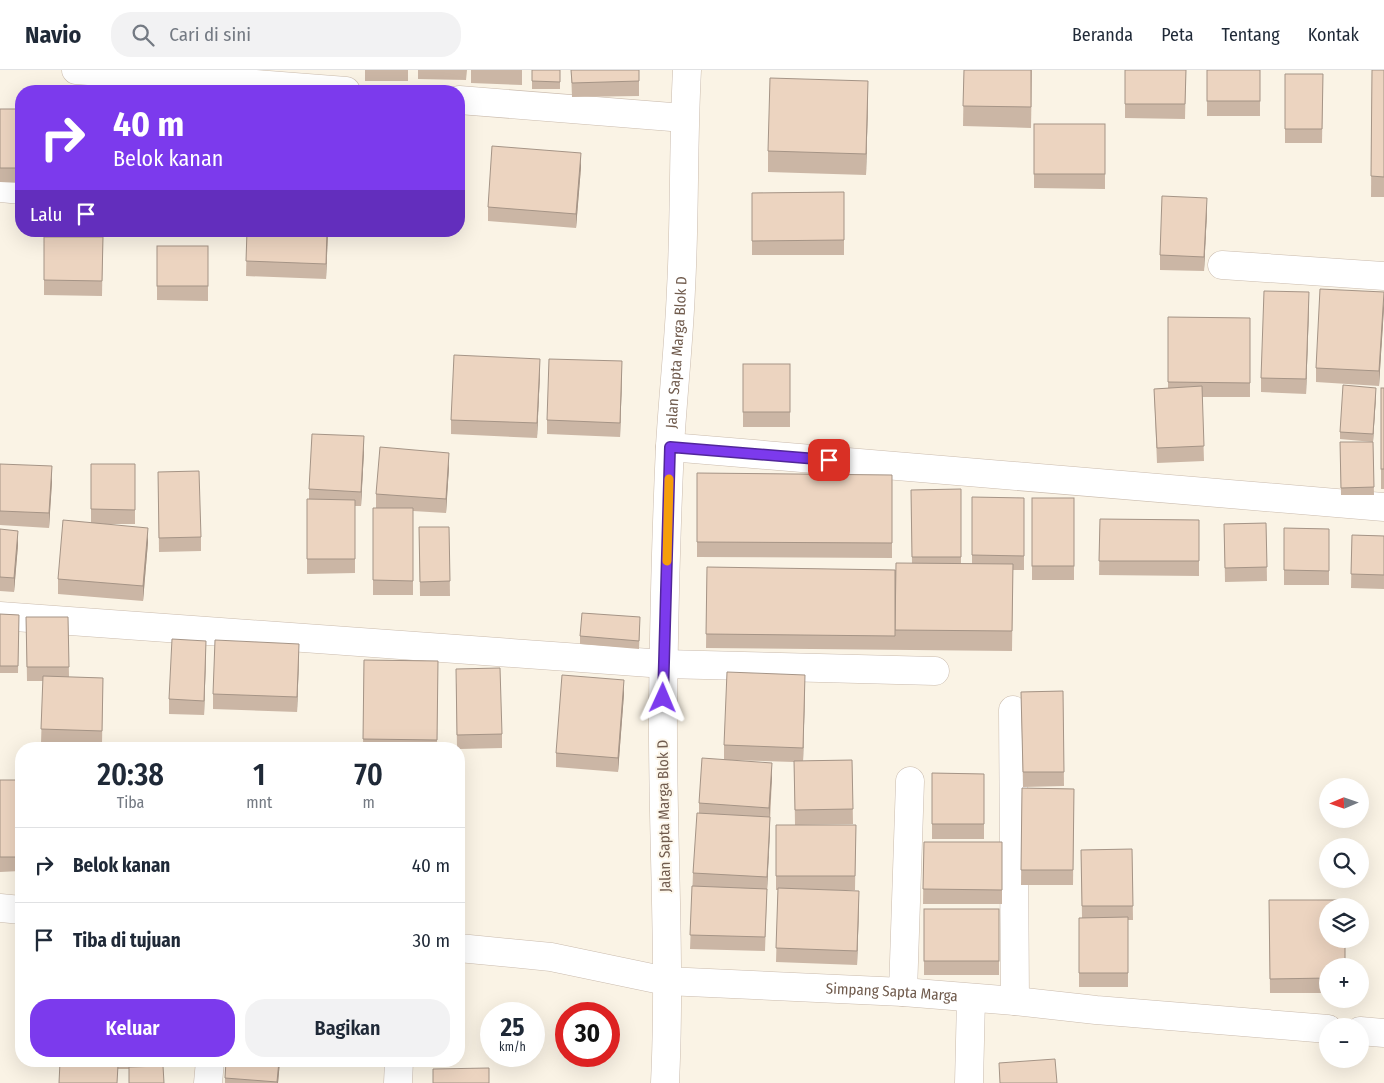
<!DOCTYPE html>
<html lang="id">
<meta charset="utf-8">
<style>
:root{--surface:#fff;--page:#f2f2f3;--text:#1f2937;--muted:#747a83;--line:#e0e1e3;--accent:#7c3aed}
body{margin:0;font-family:"Fira Sans Condensed",sans-serif;background:var(--page);color:var(--text);height:100vh;display:flex;flex-direction:column;font-size:19px;white-space:nowrap}
*{box-sizing:border-box;margin:0}
p{font-size:16px;color:var(--muted)}
.icon{flex:none;width:28px;height:28px;fill:none;stroke:currentColor;stroke-width:2;stroke-linecap:round;stroke-linejoin:round}
.map{position:relative;flex:1;overflow:hidden}
.details{position:absolute;left:15px;top:672px;width:450px;height:325px;display:flex;flex-direction:column;background:var(--surface);border-radius:20px;box-shadow:0 5px 20px #0002}
.details>*{flex:none}
.top-card{position:absolute;left:15px;top:15px;width:450px;height:152px;border-radius:20px;box-shadow:0 5px 20px #0002;background:#7c3aed;color:#fff;overflow:hidden}
.needle{width:32px;rotate:268deg}
.tools{position:absolute;left:1319px;top:708px;display:grid;gap:10px}
.tools a{display:grid;place-items:center;width:50px;height:50px;border-radius:50%;background:var(--surface);box-shadow:0 5px 20px #0002;font-size:25px}
.speed{position:absolute;left:480px;top:932px;display:flex;gap:10px;font-size:25px;font-weight:700;text-align:center}
.speed>*{display:grid;place-content:center;width:65px;height:65px;border-radius:50%;background:var(--surface);box-shadow:0 5px 20px #0002;line-height:1}
.speed small{font-size:12px;font-weight:400}
.speed .limit{border:8px solid #d22;background:#fff;color:#111}
.pin{position:absolute;display:grid;place-items:center;width:42px;height:42px;color:#fff;margin:-21px;border-radius:10px;box-shadow:0 2px 8px #0006}
.me{position:absolute;width:55px;margin:-28px;rotate:1deg;stroke-linejoin:round;filter:drop-shadow(0 0 4px #0008)}
.turn{display:flex;align-items:center;gap:18px;height:105px;padding:0 15px;font-size:22px}
.turn .icon{width:65px;height:65px;stroke-width:2.5}
.turn b{display:block;font-size:35px;line-height:42px}
.then{display:flex;align-items:center;height:48px;padding:0 15px;background:#0003;gap:10px;font-size:19px}
.eta{display:flex;justify-content:space-evenly;align-items:center;height:85px;text-align:center}
.eta b{font-size:30px;font-weight:600;line-height:35px}
.action{display:flex;gap:10px;margin-top:auto;padding:10px 15px}
.action a{flex:1;height:58px;border-radius:20px;background:var(--accent);color:#fff;font-size:20px;font-weight:600;line-height:58px;text-align:center}
.action a+a{background:var(--page);color:var(--text)}
ul{padding:0;list-style:none}
li{display:flex;align-items:center;gap:15px;height:75px;padding:0 15px;border-top:1px solid var(--line)}
li div{flex:1}
li b{display:block;font-size:19px}
li em{font-style:normal}
header{display:flex;align-items:center;gap:30px;box-sizing:border-box;height:70px;padding:0 25px;background:var(--surface);border-bottom:1px solid var(--line)}
header strong{font-size:24px}
nav{display:flex;gap:28px;margin-inline-start:auto;font-size:18px}
.search{width:350px;height:45px;background:var(--page);display:flex;align-items:center;gap:12px;box-sizing:border-box;padding:0 18px;border-radius:20px;color:var(--muted);font-size:19px}
.map>svg:first-child{display:block}
</style>
<header>
<strong>Navio</strong>
<div class="search"><svg class="icon" aria-label="search" viewBox="0 0 24 24"><circle cx="10" cy="10" r="6"/><path d="M15 15l6 6"/></svg>Cari di sini</div>
<nav><a>Beranda</a><a>Peta</a><a>Tentang</a><a>Kontak</a></nav>
</header>
<div class="map">
<svg width="1384" height="1013" viewBox="0 0 1384 1013">
<rect width="100%" height="100%" fill="#faf3e5"/>
<g fill="none" stroke-linecap="round" stroke-linejoin="round">
<g stroke="#cabbad" stroke-width="29">
<g id="minor">
<path d="M76,0l270,21"/>
<path d="M459,30l225,18"/>
<path d="M0,118l21,2"/>
<path d="M1222,195l162,11"/>
<path d="M670,377l714,60"/>
<path d="M0,546l664,48 271,7"/>
<path d="M1013,640l2,291"/>
<path d="M0,838l21,2"/>
<path id="s1" d="M459,878l92,9 115,24 237,11 112,9 81,9 232,19"/>
<path d="M903,922l7,-211"/>
<path d="M1360,961l24,2"/>
<path d="M208,1013l2,-22"/>
<path d="M398,1013l1,-22"/>
<path id="s2" d="M665,1013c6,-125 -3,-251 -2,-377 1,-86 3,-173 7,-260 3,-52 9,-104 11,-157 4,-73 2,-146 6,-219"/>
<path d="M969,1013l2,-84"/>
</g>
</g>
<use href="#minor" stroke="#fff" stroke-width="28"/>
</g>
<g fill="#cbb6a5">
<rect x="365" y="0" width="43" height="11"/>
<path d="M418,0h49l-1,10 -48,-1z"/>
<path d="M471,0h51v15l-51,-2z"/>
<rect x="532" y="0" width="28" height="19"/>
<path d="M571,0h68v26l-67,1z"/>
<path d="M964,0h68l-1,58 -68,-2z"/>
<path d="M1125,0h61l-1,49 -60,-1z"/>
<rect x="1207" y="0" width="53" height="46"/>
<path d="M1372,0h12v127h-13z"/>
<path d="M1285,4h38l-1,69h-37z"/>
<path d="M868,31l-2,74 -98,-3v-21z"/>
<path d="M0,39h21v74l-21,-1z"/>
<path d="M1034,54h71v65l-71,-1z"/>
<path d="M581,97l-5,61 -88,-7v-14z"/>
<path d="M844,122v63h-92v-62z"/>
<path d="M1207,142l-3,59 -44,-1v-15z"/>
<path d="M247,161h81l-2,48 -80,-3z"/>
<path d="M44,167h59l-1,59 -58,-1z"/>
<path d="M157,176h51v55l-51,-1z"/>
<path d="M1309,237l-3,87 -45,-2v-14z"/>
<path d="M1384,237l-5,79 -63,-4v-14z"/>
<path d="M1168,247l82,1v79h-48l2,64 -47,2 -3,-74 14,-1z"/>
<rect x="743" y="294" width="47" height="63"/>
<path d="M540,303l-3,65 -86,-4v-14z"/>
<path d="M622,306l-2,61 -73,-3v-14z"/>
<rect x="1381" y="318" width="3" height="101"/>
<path d="M1376,325l-3,47 -33,-3v-7z"/>
<path d="M1340,372h33l1,53h-33z"/>
<path d="M364,381l-3,55h-6v67l-48,1v-75h2v-10z"/>
<path d="M0,394l52,17 -3,47 -49,-3z"/>
<path d="M91,394h44v60h-30l43,18 -5,59 -85,-7v-15l33,-56z"/>
<path d="M449,397l-3,46 -33,-2v84h-40v-87h3v-14z"/>
<path d="M158,402l43,65v14l-42,1z"/>
<path d="M697,403l195,2v83l-195,-1z"/>
<path d="M961,419v75h11v-67l52,1v72h-11l-1,81 -306,-3 1,-81 188,3 17,-6 -1,-74z"/>
<rect x="1032" y="428" width="42" height="82"/>
<path d="M1100,449l99,1v56l-100,-1z"/>
<path d="M1266,453l1,58 -42,1 -1,-58z"/>
<path d="M419,457h30l1,69h-30z"/>
<path d="M1284,458l45,1v56h-45z"/>
<path d="M0,459l18,16 -4,47 -14,-1z"/>
<path d="M1352,465l32,1v53l-33,-1z"/>
<path d="M0,544l19,1 -1,58h-18z"/>
<path d="M26,547h42l1,60 34,1 -1,67 -61,-2 2,-62h-16z"/>
<path d="M640,555l-1,24 -59,-5v-8z"/>
<path d="M206,585l-2,60 -35,-1v-15z"/>
<path d="M299,588l-2,54 -84,-3v-15z"/>
<path d="M364,590l74,1 -1,88h-74z"/>
<path d="M456,613l46,51v14l-43,1h-2z"/>
<path d="M805,619l-2,72 49,-1 1,64 -58,1 -1,-63 -65,-2 43,17 -5,114 -2,60 -75,-2 3,-76 6,-60v-10l25,-44v-14z"/>
<path d="M1063,621l1,95 -41,1 -2,-95z"/>
<path d="M624,624l-6,78 -62,-5v-14z"/>
<path d="M932,703l52,1v65h-52z"/>
<path d="M0,710h19l1,91 -20,1z"/>
<path d="M1022,718l52,1 -1,96h-52z"/>
<path d="M776,755h80l-1,65h-25l29,16 -2,59 -81,-3 2,-72h-2z"/>
<path d="M924,772h78v62h-79z"/>
<path d="M1132,779l1,71h-5v67h-49v-69h3l-1,-68z"/>
<path d="M1269,830l59,66v27h-58z"/>
<rect x="924" y="839" width="75" height="66"/>
<path d="M65,991h93v5l6,17h-35v-14h-11l-53,-7z"/>
<path d="M280,991l-2,22h-53v-5z"/>
</g>
<g fill="#a59486">
<path d="M868,11v20l-2,74v-21z"/>
<path d="M581,83v14l-5,61v-14z"/>
<path d="M1207,128v14l-3,59v-14z"/>
<path d="M327,161h1l-2,48v-15z"/>
<path d="M1309,222v15l-3,87v-15z"/>
<path d="M1384,222v15l-5,79v-15z"/>
<path d="M540,289v14l-3,65v-15z"/>
<path d="M622,291v15l-2,61v-14z"/>
<path d="M1376,318v7l-3,47v-8z"/>
<path d="M364,366v15l-3,55v-14z"/>
<path d="M449,383v14l-3,46v-14z"/>
<path d="M52,396v15l-3,47v-15z"/>
<path d="M148,458v14l-5,59v-15z"/>
<path d="M18,461v14l-4,47v-14z"/>
<path d="M206,571v14l-2,60v-14z"/>
<path d="M299,574v14l-2,54v-15z"/>
<path d="M805,605v14l-2,73v-14z"/>
<path d="M624,610v14l-6,78v-14z"/>
<path d="M772,693v14l-3,45v-14z"/>
<path d="M770,747v15l-3,59v-14z"/>
<path d="M859,821v15l-2,59v-14z"/>
<path d="M279,991h1l-2,22h-1z"/>
</g>
<g fill="#ecd4c0" stroke="#a59486">
<path d="M532,0h28v12l-28,-1z"/>
<path d="M571,0h68v11l-67,2z"/>
<path d="M964,0h67v37l-68,-1z"/>
<path d="M1125,0h61l-1,34h-60z"/>
<rect x="1207" y="0" width="53" height="31"/>
<path d="M1372,0h12v107l-13,-1z"/>
<path d="M1285,4h38l-1,55h-37z"/>
<path d="M770,8l98,3 -2,73 -98,-3z"/>
<rect x="0" y="39" width="21" height="59"/>
<rect x="1034" y="54" width="71" height="50"/>
<path d="M492,76l89,7 -5,61 -88,-7z"/>
<path d="M844,122v48l-92,1v-48z"/>
<path d="M1162,126l45,2 -3,59 -44,-2z"/>
<path d="M247,161h80l-1,33 -80,-3z"/>
<path d="M44,167h59l-1,44 -58,-1z"/>
<rect x="157" y="176" width="51" height="40"/>
<path d="M1320,219l64,3 -5,79 -63,-3z"/>
<path d="M1264,221l45,1 -3,87 -45,-1z"/>
<path d="M1168,247l82,1v65l-82,-1z"/>
<path d="M454,285l86,4 -3,64 -86,-3z"/>
<path d="M549,289l73,2 -2,62 -73,-3z"/>
<rect x="743" y="294" width="47" height="48"/>
<path d="M1343,315l33,3 -3,46 -33,-2z"/>
<path d="M1202,316l2,60 -47,2 -3,-59z"/>
<rect x="1381" y="318" width="3" height="81"/>
<path d="M312,364l52,2 -3,56 -52,-3z"/>
<path d="M1340,372h33l1,45 -33,1z"/>
<path d="M380,377l69,6 -3,46 -70,-5z"/>
<path d="M0,394l52,2 -3,47 -49,-2z"/>
<path d="M91,394h44v46l-44,-1z"/>
<path d="M199,401l2,66 -42,1 -1,-66z"/>
<path d="M697,403l195,2v68l-195,-1z"/>
<path d="M961,419v68h-49l-1,-67z"/>
<path d="M972,427l52,1v58l-52,-1z"/>
<rect x="1032" y="428" width="42" height="68"/>
<path d="M307,429l48,1v59h-48z"/>
<path d="M373,438h40v73l-40,-1z"/>
<path d="M1100,449l99,1v41h-100z"/>
<path d="M63,450l85,8 -5,58 -85,-7z"/>
<path d="M1266,453l1,44 -42,1 -1,-44z"/>
<path d="M419,457h30l1,54 -30,1z"/>
<path d="M1284,458l45,1v42l-45,-1z"/>
<path d="M0,459l18,2 -4,47 -14,-1z"/>
<path d="M1352,465l32,1v39l-33,-1z"/>
<path d="M896,493l117,1 -1,67 -117,-1z"/>
<path d="M707,497l188,3v66l-189,-2z"/>
<path d="M582,543l58,4 -1,24 -59,-5z"/>
<path d="M0,544l19,1 -1,51h-18z"/>
<path d="M26,547h42l1,50h-42z"/>
<path d="M172,569l34,2 -2,60 -35,-2z"/>
<path d="M215,570l84,4 -2,53 -84,-3z"/>
<path d="M364,590l74,1 -1,79 -74,-1z"/>
<path d="M500,598l2,66 -45,1 -1,-66z"/>
<path d="M727,602l78,3 -2,73 -79,-3z"/>
<path d="M562,605l62,5 -6,78 -62,-5z"/>
<path d="M43,606l60,2 -1,53 -61,-2z"/>
<path d="M1063,621l1,81h-41l-2,-80z"/>
<path d="M702,688l70,5 -3,45 -70,-5z"/>
<path d="M852,690l1,49 -58,1 -1,-49z"/>
<path d="M932,703l52,1v50h-52z"/>
<path d="M0,710h19l1,77h-20z"/>
<path d="M1022,718l52,1 -1,81h-52z"/>
<path d="M697,743l73,4 -3,60 -74,-4z"/>
<path d="M776,755h80l-1,51h-79z"/>
<path d="M924,772h78v48l-79,-1z"/>
<path d="M1132,779l1,57h-51l-1,-56z"/>
<path d="M692,816l75,3 -2,48 -75,-2z"/>
<path d="M778,818l81,3 -2,60 -81,-3z"/>
<path d="M1269,830h76v6h-17v33h17v27h-17v12l-58,1z"/>
<rect x="924" y="839" width="75" height="52"/>
<path d="M1128,847v56h-49v-55z"/>
<path d="M1055,989l2,24h-57l-1,-20z"/>
<path d="M226,991h53l-2,21 -52,-4z"/>
<path d="M60,992l58,3 -1,18h-58z"/>
<path d="M163,996l1,17h-35v-16z"/>
<path d="M489,998v15h-56v-14z"/>
</g>
<g fill="none" stroke-linecap="round" stroke-linejoin="round">
<g stroke="#51269a" stroke-width="12">
<path id="route" d="M663,628l7,-251 159,13"/>
</g>
<use href="#route" stroke="#7c3aed" stroke-width="9"/>
<path stroke="#f59e0b" stroke-width="9" d="M667,491l2,-82"/>
</g>
<g text-anchor="middle" stroke-width="4" stroke-linejoin="round" paint-order="stroke">
<g font-size="15" fill="#705b4d" stroke="#fdf7eb">
<text dy="5" stroke="none"><textPath href="#s2" startOffset="731">Jalan Sapta Marga Blok D</textPath></text>
<text transform="translate(664 746) rotate(-91)" y="5">Jalan Sapta Marga Blok D</text>
<text dy="5" stroke="none"><textPath href="#s1" startOffset="436">Simpang Sapta Marga</textPath></text>
</g>
</g>
</svg>
<div class="tools">
<a><svg class="needle" viewBox="-14 -14 28 28"><path d="M0-13l5 13h-10z" fill="#e53935"/><path d="M0 13l5-13h-10z" fill="#747a83"/></svg></a>
<a><svg class="icon" aria-label="search" viewBox="0 0 24 24"><circle cx="10" cy="10" r="6"/><path d="M15 15l6 6"/></svg></a>
<a><svg class="icon" aria-label="layers" viewBox="0 0 24 24"><path d="M12 4l9 5-9 5-9-5zM3 14l9 5 9-5"/></svg></a>
<a>+</a>
<a>−</a>
</div>
<div class="speed"><div>25<small>km/h</small></div><div class="limit">30</div></div>
<div class="pin" style="left:829px;top:390px;background:#d93025"><svg class="icon" aria-label="arrive" viewBox="0 0 24 24"><path d="M6 21V4h12l-3 4 3 4H6"/></svg></div>
<svg class="me" style="left:663px;top:628px" viewBox="-20 -20 40 40"><path d="M0-17L14 15 0 8-14 15z" fill="#7c3aed" stroke="#fff" stroke-width="4"/></svg>
<div class="top-card">
<div class="turn"><svg class="icon" aria-label="right" viewBox="0 0 24 24"><path d="M7 20v-9h11M14 6l5 5-5 5"/></svg><div><b>40 m</b>Belok kanan</div></div>
<div class="then">Lalu<svg class="icon" aria-label="arrive" viewBox="0 0 24 24"><path d="M6 21V4h12l-3 4 3 4H6"/></svg></div>
</div>
<section class="details">
<div class="eta">
<div><b>20:38</b><p>Tiba</p></div>
<div><b>1</b><p>mnt</p></div>
<div><b>70</b><p>m</p></div>
</div>
<ul>
<li><svg class="icon" aria-label="right" viewBox="0 0 24 24"><path d="M7 20v-9h11M14 6l5 5-5 5"/></svg><div><b>Belok kanan</b></div><em>40 m</em></li>
<li><svg class="icon" aria-label="arrive" viewBox="0 0 24 24"><path d="M6 21V4h12l-3 4 3 4H6"/></svg><div><b>Tiba di tujuan</b></div><em>30 m</em></li>
</ul>
<div class="action"><a>Keluar</a><a>Bagikan</a></div>
</section>
</div>
